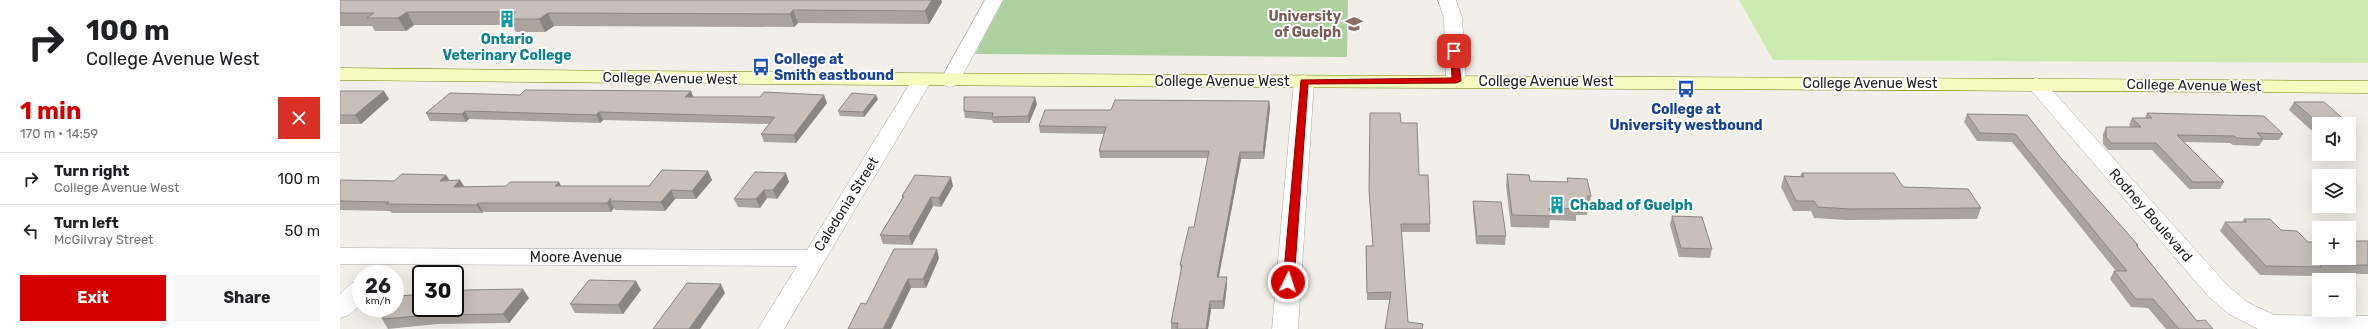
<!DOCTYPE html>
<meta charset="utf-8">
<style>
:root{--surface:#fff;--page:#f6f6f6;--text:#202124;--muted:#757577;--line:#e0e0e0;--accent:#d40000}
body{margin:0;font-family:Rubik,sans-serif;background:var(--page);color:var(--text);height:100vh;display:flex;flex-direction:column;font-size:15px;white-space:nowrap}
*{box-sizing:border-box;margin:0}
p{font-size:13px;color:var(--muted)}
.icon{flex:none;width:22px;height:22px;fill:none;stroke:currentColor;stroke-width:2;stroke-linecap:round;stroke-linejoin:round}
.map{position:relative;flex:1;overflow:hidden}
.side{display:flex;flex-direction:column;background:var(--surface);width:340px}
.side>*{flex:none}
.hud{background:#fff;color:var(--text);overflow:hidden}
.tools{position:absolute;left:1972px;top:117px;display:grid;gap:8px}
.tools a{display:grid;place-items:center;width:44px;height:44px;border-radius:0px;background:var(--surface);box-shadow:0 4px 16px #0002;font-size:20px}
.speed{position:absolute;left:12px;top:265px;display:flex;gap:8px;font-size:20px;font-weight:700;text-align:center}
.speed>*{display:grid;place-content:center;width:52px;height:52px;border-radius:50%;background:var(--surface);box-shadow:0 4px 16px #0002;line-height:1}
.speed small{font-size:10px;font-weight:400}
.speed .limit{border:2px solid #111;border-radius:6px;background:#fff;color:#111}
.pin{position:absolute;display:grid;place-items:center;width:34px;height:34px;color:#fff;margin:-17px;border-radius:8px;box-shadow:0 2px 6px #0006}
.me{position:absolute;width:44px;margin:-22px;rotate:4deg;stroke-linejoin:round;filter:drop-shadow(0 0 3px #0008)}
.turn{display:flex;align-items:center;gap:14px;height:84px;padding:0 20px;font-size:18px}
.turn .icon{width:52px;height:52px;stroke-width:2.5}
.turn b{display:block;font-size:28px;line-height:34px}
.round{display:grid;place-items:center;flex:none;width:42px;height:42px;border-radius:0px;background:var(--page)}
.head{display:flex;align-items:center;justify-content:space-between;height:68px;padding:0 20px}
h1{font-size:24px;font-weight:700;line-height:30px;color:var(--accent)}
.primary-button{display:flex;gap:8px;margin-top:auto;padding:8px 20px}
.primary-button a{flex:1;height:46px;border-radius:0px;background:var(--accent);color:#fff;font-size:16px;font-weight:700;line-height:46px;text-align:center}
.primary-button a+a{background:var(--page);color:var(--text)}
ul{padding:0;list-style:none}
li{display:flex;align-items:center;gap:12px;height:52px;padding:0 20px;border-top:1px solid var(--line)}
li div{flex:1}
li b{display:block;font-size:15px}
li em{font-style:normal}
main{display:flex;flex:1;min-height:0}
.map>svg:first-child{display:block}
</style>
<main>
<section class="side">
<div class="hud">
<div class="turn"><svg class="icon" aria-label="right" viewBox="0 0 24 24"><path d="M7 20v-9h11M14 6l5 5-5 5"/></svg><div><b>100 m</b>College Avenue West</div></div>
</div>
<div class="head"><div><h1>1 min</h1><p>170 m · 14:59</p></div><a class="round" style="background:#d93025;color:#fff"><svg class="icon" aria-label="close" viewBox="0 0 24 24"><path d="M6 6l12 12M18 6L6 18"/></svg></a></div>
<ul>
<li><svg class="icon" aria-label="right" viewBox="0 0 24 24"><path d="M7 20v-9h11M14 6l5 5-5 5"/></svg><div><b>Turn right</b><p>College Avenue West</p></div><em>100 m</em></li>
<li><svg class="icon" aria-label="left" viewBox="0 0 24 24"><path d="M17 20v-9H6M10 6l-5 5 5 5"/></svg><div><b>Turn left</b><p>McGilvray Street</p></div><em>50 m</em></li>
</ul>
<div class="primary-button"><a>Exit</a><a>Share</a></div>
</section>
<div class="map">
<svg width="2028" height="329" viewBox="0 0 2028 329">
<rect width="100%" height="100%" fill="#f2efe9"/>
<path fill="#cdebb0" d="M1399,0h629v63l-595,-3z"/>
<path fill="#add19e" d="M663,0h345l-1,57 -372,-3z"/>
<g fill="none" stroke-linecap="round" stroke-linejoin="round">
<g stroke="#a9a9a9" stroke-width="1">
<g id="minor">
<path d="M645,0h18l-46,85 -7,2 -7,-2 -3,-4z"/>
<path d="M1098,0h18l6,18 4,63 -3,4 -7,2 -7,-2 -3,-4 -2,-63z"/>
<path d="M582,74l7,2 3,4 -148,249h-26l39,-63 -457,-2v-16l467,2 105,-170 3,-4z"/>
<path d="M964,75l7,2 3,4 -16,248h-26l22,-248 3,-4z"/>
<path d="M1696,78l7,2 184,205 20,17 27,13 94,1v13h-110l-29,-15 -20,-17 -180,-209 -3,-4 3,-4z"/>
<path d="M21,280v24l-12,11 -9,3v-24l12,-11z"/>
</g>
</g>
<g stroke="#707d05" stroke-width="1">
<path id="secondary" d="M0,68c676,8 1352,8 2028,13v12c-676,-5 -1352,-5 -2028,-13z"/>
</g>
<use href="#minor" fill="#fff" fill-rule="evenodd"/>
<use href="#secondary" fill="#f7fabf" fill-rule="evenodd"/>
</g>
<g fill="#aba49e">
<path d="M0,0h601l1,2 -13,22 -131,-1 -4,4 -240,-1 -9,6h-29l-4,-7h-98l-8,6h-31l-3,-5h-32z"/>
<path d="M0,91l49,8 -28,25h-21z"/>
<path d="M351,91l2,6h67l67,6 -31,40 -32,-1 -3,-8 8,-10 -166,-4 -3,3 -131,-4 -3,3 -36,-1 -4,-8 94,-18z"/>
<path d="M538,99l-14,18 -24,-1 -2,-5z"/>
<path d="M929,101l1,7 -6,51h-23l-22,118 8,8 -3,24h-13l-3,20h-37v-6l10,-52 -1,-6 14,-38 14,-69h-108l-1,-7 5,-17 -64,-1 -1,-7 72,-16z"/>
<path d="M1954,102l53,20 -1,2h-27v7l-8,-1 -22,-20z"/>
<path d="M697,104l-8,19h-36l-1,-3 -27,-2 -1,-7z"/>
<path d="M1030,113l31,10 18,52 11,49v8h-29l7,90 15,2 -1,5h-37l5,-29h-23l-1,-54h7l-4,-50z"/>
<path d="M1807,113l136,21 -4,6h-16l-4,6 -26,-1 -3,-2 -46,-1 40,40 -4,7h-31l-37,-39h-44l-5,-6v-10l3,-7h25l-2,-2 3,-7h13z"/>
<path d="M1627,114l60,1 34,43 77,87v2l59,74 16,8h-47l-18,-21 -17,-1 -21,-28 4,-8h2l-104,-129 -35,-1 -13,-19z"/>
<path d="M368,171l4,9 -16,19h-21l-10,12 -50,-1 -1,-2 -3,4h-128l-1,1h-90l-2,-2 -50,-1v-29h54l52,-6 4,6 10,-1 4,7 42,-1 53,-4 2,4h88z"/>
<path d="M1462,173l101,14 78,21 -4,11 -131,1 -32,-2 -3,-7h-18l-12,-24 3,-11h16z"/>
<path d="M1167,174l23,7 37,1v-4l24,18 -1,12h-2l-1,7h-11v6l-26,-1 -1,8 -38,-1 -5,-41z"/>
<path d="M449,182l-12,17 -10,-1 -7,10 -22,-1 -4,-8z"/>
<path d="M613,186l-12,21 -8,-1 -21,39 -29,-1 -3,-9 22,-37v-2z"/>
<path d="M1133,201l33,35 -1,9 -29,-1 -3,-34z"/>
<path d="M1332,216l40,33 -2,9 -31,-1 -9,-32z"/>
<path d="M1904,219l37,11 27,12 60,-1v33h-52l-1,2 -55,-1 -40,-44 5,-9h17z"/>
<path d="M599,258l-13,30h-15l-45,16z"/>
<path d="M301,290l-18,24 -48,-1 -5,-9z"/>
<path d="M189,298l-20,25 -72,1 -49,5 -6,-10z"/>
</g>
<g fill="#8b8681">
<path d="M591,0h10l1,2 -13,22 -4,-13z"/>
<path d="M453,10l5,13 -4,4 -4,-13z"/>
<path d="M67,12l7,13 -8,6 -8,-13z"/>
<path d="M208,13l6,13 -9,6 -6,-13z"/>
<path d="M44,91l5,8 -28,25 -6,-9z"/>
<path d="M351,91l3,8 -9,-2z"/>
<path d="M484,95l3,8 -31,40 -2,-8z"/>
<path d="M536,95l2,4 -14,18 -1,-5z"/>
<path d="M695,97l2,7 -8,19 -1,-7z"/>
<path d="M929,101l1,7 -6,51 -1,-7z"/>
<path d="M125,111l4,8 -3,3 -4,-8z"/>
<path d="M259,112l4,8 -3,3 -4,-8z"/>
<path d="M900,152l1,7 -24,126v-8z"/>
<path d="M368,171l4,9 -16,19 -4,-8z"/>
<path d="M446,173l3,9 -12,17 -4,-9z"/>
<path d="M106,175l5,8 -11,-2z"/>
<path d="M611,177l2,9 -12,21 -2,-9z"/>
<path d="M120,180l6,9 -12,-2z"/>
<path d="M219,182l4,9 -8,-5z"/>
<path d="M331,190l4,9 -10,12 -4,-9z"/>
<path d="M424,190l3,8 -7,10 -4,-9z"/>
<path d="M591,197l2,9 -21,39 -3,-9z"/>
<path d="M271,198l-1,3 4,7 -3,4 -4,-9z"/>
<path d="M138,203l5,9 -1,1 -6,-8z"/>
<path d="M597,249l2,9 -13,30 -3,-9z"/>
<path d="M887,277v8l-3,24 -1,-8z"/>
<path d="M568,279l3,9 -20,41h-8z"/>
<path d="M296,281l5,9 -18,24 -5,-9z"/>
<path d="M381,284l4,9 -25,36h-11z"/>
<path d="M183,289l6,9 -20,25 -6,-9z"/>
<path d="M870,301l1,8 -3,20h-2z"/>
</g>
<g fill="#c7bfb8" stroke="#8b8681">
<path d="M0,0h592l-7,11 -132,-1 -3,4 -242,-1 -9,6h-30l7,-7h-109l-9,6h-31l7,-5h-34z"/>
<path d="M185,90l166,1 -6,6h75l4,-5 60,3 -30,40 -33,-1 14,-17 -176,-5 -3,3 -131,-4 -3,3 -36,-1 24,-20 70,2z"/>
<path d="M0,91h44l-29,24h-15z"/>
<path d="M512,93l24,2 -13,17 -25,-1z"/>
<path d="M624,97h71l-7,19 -36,1 1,-4 -29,-2z"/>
<path d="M775,100l154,1 -6,51h-23l-23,125h10l-4,24h-13l-4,28h-29l1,-6h-7l11,-58h-2l9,-38h5l15,-76h-110l7,-24 -67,-1 6,-16h66z"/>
<path d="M1954,102h30l23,20h-30z"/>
<path d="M1030,113h30l1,10h16l2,52h9l2,49h-29l7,98 15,2 -1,5h-37l6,-37 -24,1 -1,-47h7l-4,-57z"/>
<path d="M1807,113l117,3 19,18 -26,-1 6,6 -26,-1 -3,-2 -57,-1 47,47h-31l-37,-39h-45l-5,-6v-10h35l-9,-9h20z"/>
<path d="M1627,114l60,1 34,43 77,87h-2l61,76 8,-1 8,9h-34l-26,-30h-17l-22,-28h13l-112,-137 -35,-1z"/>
<path d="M322,170l46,1 -16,20 -21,-1 -10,12 -51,-1 1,-3 -4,5h-129l-2,2 -90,-1 3,-2 -49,-1v-21l54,1 8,-7 44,1 -6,6 20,-1 -6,7 52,-1 4,-4h49l-4,4h94z"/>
<path d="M415,172l31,1 -13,17h-9l-8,9h-22z"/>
<path d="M1462,173h92l9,14 65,2 13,19 -131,1 -32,-2 -4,-6h-18l-12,-25 20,1z"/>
<path d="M1167,174l22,1 1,6 38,1 -1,-4 20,1 4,17h-4l2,8 -13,-1 1,6 -28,-1 2,8 -39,-1z"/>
<path d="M575,175l36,2 -12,21 -8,-1 -22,39 -29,-1 24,-39h-2z"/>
<path d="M1133,201l28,1 5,34h-29z"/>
<path d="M1332,216l30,1 10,32 -31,-1z"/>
<path d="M1904,219h26l11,11 16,1 11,11h11v16h30v-17h19v24h-48l1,2 -55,-1 -41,-44h22z"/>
<path d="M554,249h43l-14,30h-15l-25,50h-35l13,-26 5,1z"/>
<path d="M249,280l47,1 -18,24 -48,-1z"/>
<path d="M347,283l34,1 -32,45h-36z"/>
<path d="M183,289l-20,25 -72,1 -49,4 8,-11h5v-6l5,-6 21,-2v14h34v-17l12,-1z"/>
</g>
<path fill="#d40000" stroke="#8a0000" d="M1114,48l4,3 3,30 -5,2 -148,1 -14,198 -6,3 -3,-1 -2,-2 18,-202 151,-2 -1,-27z"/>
<defs>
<g id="building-bare" transform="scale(1.38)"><path d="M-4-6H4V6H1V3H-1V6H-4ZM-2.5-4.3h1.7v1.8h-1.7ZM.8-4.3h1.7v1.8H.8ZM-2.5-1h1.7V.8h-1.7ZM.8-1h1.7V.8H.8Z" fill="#0f9aa8" stroke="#fff" stroke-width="2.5" paint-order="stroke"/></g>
<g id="university-bare" transform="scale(1.38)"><path d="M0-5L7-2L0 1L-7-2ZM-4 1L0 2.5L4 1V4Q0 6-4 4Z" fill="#8d6e63" stroke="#fff" stroke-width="2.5" paint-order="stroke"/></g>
<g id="bus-bare" transform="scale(1.38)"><path d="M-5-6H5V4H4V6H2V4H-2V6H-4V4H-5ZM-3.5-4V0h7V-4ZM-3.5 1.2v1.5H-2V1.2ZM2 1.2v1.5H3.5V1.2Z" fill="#1a4fb4" stroke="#fff" stroke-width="2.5" paint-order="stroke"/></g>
</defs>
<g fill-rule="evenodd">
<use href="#building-bare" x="167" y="19"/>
<use href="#university-bare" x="1014" y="24"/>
<use href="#bus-bare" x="421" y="67"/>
<use href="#bus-bare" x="1346" y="89"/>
<use href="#building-bare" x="1217" y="205"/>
</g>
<g text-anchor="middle" stroke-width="4" stroke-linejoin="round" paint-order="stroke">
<g font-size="14" font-weight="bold" fill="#785e54" stroke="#fff" text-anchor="end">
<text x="1001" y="21">University<tspan x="1001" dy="16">of Guelph</tspan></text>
</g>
<g font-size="14" font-weight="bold" fill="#0d838f" stroke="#fff">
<text x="167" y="44">Ontario<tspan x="167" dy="16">Veterinary College</tspan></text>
<text x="1230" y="210" text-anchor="start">Chabad of Guelph</text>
</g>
<g font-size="14" font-weight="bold" fill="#164399" stroke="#fff" text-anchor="start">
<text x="434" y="64">College at<tspan x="434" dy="16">Smith eastbound</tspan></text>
<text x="1346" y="114" text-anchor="middle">College at<tspan x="1346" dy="16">University westbound</tspan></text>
</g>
<g font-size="14" fill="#222" stroke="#fff">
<text transform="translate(330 78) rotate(1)" y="5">College Avenue West</text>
<text x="882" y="86">College Avenue West</text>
<text x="1206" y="86">College Avenue West</text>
<text x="1530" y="88">College Avenue West</text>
<text transform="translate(1854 85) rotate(1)" y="5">College Avenue West</text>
<text transform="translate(506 204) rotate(-58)" y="5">Caledonia Street</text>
<text transform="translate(1811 215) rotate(49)" y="5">Rodney Boulevard</text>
<text x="236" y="262">Moore Avenue</text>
</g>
</g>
</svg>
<div class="tools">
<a><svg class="icon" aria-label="sound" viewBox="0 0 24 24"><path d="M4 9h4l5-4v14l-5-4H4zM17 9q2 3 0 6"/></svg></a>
<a><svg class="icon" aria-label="layers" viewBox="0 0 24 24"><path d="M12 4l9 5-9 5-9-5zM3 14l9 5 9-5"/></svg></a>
<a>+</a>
<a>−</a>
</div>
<div class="speed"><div>26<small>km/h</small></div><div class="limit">30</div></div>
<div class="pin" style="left:1114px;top:51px;background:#d93025"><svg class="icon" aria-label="arrive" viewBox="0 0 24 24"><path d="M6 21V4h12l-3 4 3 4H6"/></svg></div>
<svg class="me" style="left:948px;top:282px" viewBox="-20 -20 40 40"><circle r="17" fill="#d40000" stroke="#fff" stroke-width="3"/><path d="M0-11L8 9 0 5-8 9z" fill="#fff"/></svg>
</div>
</main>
